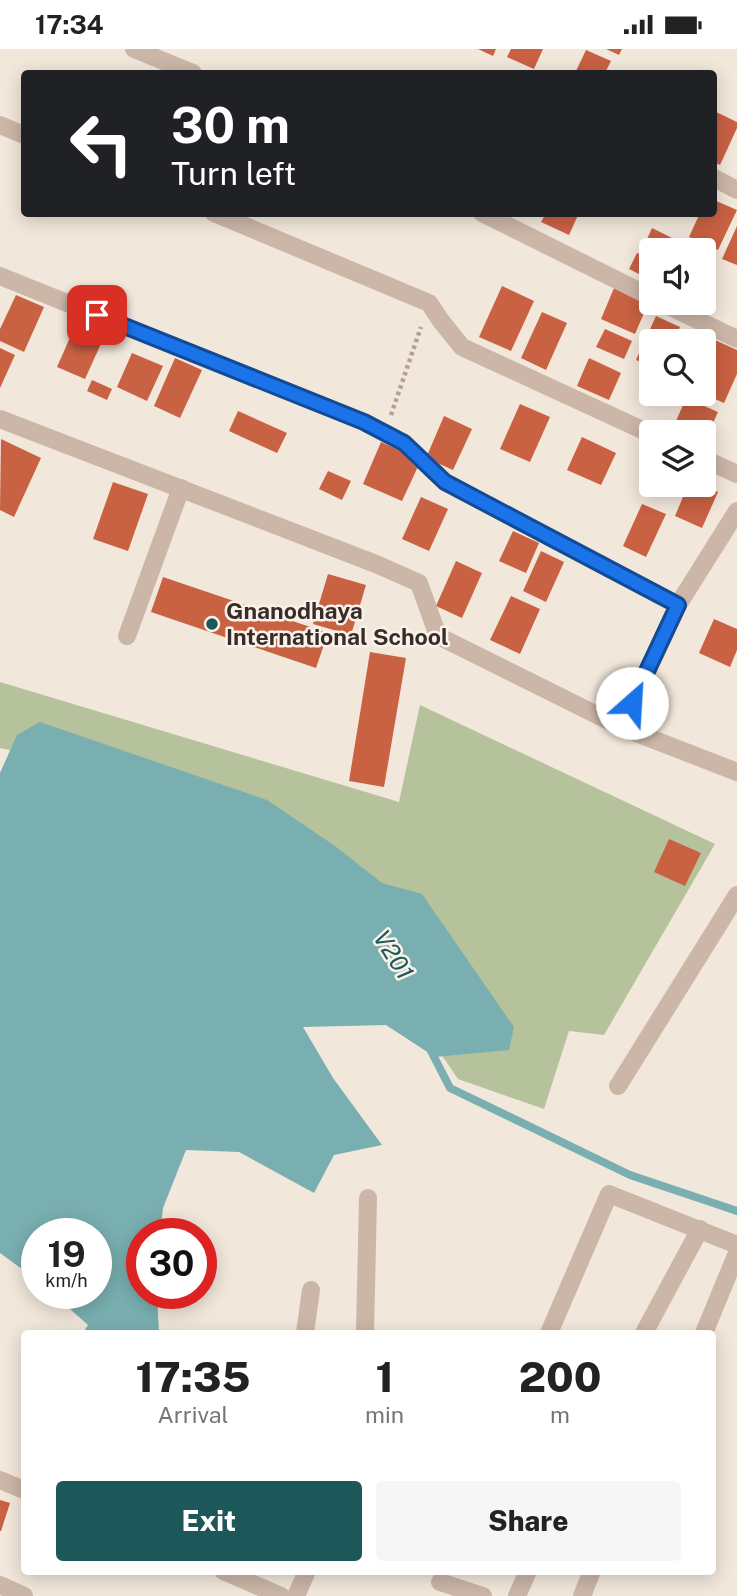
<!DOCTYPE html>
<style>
:root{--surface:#fff;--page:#f6f6f6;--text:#222;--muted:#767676;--accent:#1c575a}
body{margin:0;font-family:"Public Sans",sans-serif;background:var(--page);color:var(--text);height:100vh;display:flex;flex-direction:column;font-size:26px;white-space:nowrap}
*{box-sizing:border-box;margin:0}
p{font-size:23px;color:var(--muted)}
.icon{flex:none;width:38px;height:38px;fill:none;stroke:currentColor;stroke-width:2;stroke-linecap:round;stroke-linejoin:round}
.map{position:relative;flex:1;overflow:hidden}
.side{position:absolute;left:21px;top:1281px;width:695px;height:245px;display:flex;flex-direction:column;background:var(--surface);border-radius:7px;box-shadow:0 4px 18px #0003}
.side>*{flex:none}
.hud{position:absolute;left:21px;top:21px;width:696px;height:147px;border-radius:7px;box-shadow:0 4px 18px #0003;background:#202124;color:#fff;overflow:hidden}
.tools{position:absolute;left:639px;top:189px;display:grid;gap:14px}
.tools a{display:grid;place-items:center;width:77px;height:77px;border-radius:7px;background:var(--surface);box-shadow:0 4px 18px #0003;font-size:35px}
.speed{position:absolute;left:21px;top:1169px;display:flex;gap:14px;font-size:35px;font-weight:700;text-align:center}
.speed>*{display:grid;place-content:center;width:91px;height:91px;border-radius:50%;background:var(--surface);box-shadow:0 4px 18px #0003;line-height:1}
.speed small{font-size:18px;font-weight:400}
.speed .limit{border:10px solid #d22;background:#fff;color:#111}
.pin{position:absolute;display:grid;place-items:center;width:60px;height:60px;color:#fff;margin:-30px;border-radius:14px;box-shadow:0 4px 10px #0006}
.me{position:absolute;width:77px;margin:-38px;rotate:26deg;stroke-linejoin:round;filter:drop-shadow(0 0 5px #0008)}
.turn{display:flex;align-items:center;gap:24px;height:147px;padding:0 35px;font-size:32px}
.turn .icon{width:91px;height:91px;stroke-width:2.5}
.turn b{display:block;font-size:49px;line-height:60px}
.eta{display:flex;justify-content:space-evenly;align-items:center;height:119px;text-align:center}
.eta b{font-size:42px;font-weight:800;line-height:49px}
.action{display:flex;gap:14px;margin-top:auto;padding:14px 35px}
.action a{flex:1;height:80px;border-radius:7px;background:var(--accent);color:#fff;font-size:28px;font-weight:800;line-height:80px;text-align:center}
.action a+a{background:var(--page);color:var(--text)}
.status{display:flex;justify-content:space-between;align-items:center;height:49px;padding:0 35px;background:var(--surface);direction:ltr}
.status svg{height:19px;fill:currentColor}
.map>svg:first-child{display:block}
</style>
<div class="status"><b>17:34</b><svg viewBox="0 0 49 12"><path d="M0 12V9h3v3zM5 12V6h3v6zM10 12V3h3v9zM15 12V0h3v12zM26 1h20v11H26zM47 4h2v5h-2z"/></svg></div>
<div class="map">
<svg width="737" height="1547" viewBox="0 0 737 1547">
<rect width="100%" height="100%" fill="#f2e7db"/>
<path fill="#b6c29b" d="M0,633l399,120 21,-97 295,139 -111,191 -35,-4 -25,78 -86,-30 -162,-238 -114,-56 -182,-37z"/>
<path fill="#79afb0" d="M40,673l227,78 68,46 47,37 40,11 92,133 -5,23 -74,7 -49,-32 -83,2 30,51 49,67 -48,10 -20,38 -75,-41 -53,-2 -23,58 -3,26h-18v59h15l2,40h-76l5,-8 -36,-32h44v-59h-59v46l-37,-27v-480l17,-38z"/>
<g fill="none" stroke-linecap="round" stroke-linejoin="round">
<path stroke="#79afb0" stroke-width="8" d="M430,1000l20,39 180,87 107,36"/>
</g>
<g fill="#c96143">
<path d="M478,0h18l-3,7z"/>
<path d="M511,0h32l-9,20 -27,-12z"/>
<path d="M606,0h16l-3,6z"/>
<path d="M586,1l25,11 -6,12h-30z"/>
<path d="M714,62l23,11v6l-17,37 -6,-3z"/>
<path d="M714,151l23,10 -19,40 -29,-13 11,-24h14z"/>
<path d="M546,164h33l-10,22 -28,-13z"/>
<path d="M737,177v39l-15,-6z"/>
<path d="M652,179l28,14 -4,8h-24l-8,-4z"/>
<path d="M637,204l14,6v21l-22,-11z"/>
<path d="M704,205l9,5 -9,20z"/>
<path d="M502,237l32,15 -23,50 -32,-14z"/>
<path d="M614,239l34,16 -13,30 -34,-15z"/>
<path d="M16,246l28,12 -20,45 -24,-11v-12z"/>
<path d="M542,263l25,11 -21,47 -25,-12z"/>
<path d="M656,267l24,11 -6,14h-23v25l-15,-6z"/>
<path d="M76,275l28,13 -19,42 -28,-12z"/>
<path d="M605,280l27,12 -8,18 -28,-12z"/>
<path d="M715,291l22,10v24l-13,29 -20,-9v-29z"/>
<path d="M0,299l15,7 -15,33z"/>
<path d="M132,304l31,13 -16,35 -30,-14z"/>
<path d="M175,309l27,12 -22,48 -26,-12z"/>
<path d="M589,309l32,15 -12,27 -32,-14z"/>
<path d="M92,331l20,9 -5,11 -20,-9z"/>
<path d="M686,349l32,14 -14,31v-11h-21l-10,-4z"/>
<path d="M520,355l30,13 -20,45 -30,-13z"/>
<path d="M238,362l49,22 -10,20 -48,-22z"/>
<path d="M444,367l28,13 -19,41 -27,-12z"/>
<path d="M582,388l34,16 -15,32 -34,-15z"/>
<path d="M1,390l40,19 -27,59 -14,-7z"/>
<path d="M381,393l40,18 -19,41 -39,-17z"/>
<path d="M328,422l23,10 -9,19 -23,-11z"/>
<path d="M113,433l35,12 -20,57 -35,-12z"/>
<path d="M688,436h14l16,7 -16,36 -27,-12z"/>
<path d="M421,448l27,12 -19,42 -27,-12z"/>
<path d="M642,455l24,10 -20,43 -23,-11z"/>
<path d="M513,482l26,12 -13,30 -27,-12z"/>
<path d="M541,502l23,11 -18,40 -23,-11z"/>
<path d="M456,512l26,12 -20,45 -26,-12z"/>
<path d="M328,525l38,11 -15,50 -38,-11z"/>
<path d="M163,528l165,56 -12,35 -165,-56z"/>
<path d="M511,547l29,13 -20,45 -30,-14z"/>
<path d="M714,570l23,10v21l-7,17 -31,-14z"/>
<path d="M370,603l36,6 -22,129 -35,-6z"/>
<path d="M669,790l32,14 -16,33 -31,-14z"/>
<path d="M0,1451l10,3 -9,28h-1z"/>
</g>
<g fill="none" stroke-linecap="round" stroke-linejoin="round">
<path stroke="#b7a091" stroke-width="4.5" stroke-dasharray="3.5 3.5" stroke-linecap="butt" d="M391,366l30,-88"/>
<g stroke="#cbb6a7" stroke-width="18">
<path d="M134,0l59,24"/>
<path d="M0,76l24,10"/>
<path d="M714,129l23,12"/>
<path d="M214,164l215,90 12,18 21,26 189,87"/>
<path d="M482,164l169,84"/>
<path d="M0,227l364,146 40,21 41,39 233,123"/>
<path d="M662,254l75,36"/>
<path d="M0,370l376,145 43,19 19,53 183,91 116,45"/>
<path d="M704,410l33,15"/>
<path d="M127,587l54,-148"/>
<path d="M621,678l57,-122 59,-94"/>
<path d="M618,1037l119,-191"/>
<path d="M305,1284l6,-43"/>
<path d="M365,1284l3,-135"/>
<path d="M549,1284l60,-139 128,51"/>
<path d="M644,1284l56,-104"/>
<path d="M704,1284l33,-80"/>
<path d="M0,1431l24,10"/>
<path d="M223,1522l58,25"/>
<path d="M440,1533l43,14"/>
<path d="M0,1536l24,11"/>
<path d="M296,1547l11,-25"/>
<path d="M517,1547l11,-25"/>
<path d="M582,1547l10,-25"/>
</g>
</g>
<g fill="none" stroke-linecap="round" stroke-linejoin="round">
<g stroke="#114b97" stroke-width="18">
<path id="route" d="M97,266l267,107 40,21 41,39 233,123 -46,98"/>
</g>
<use href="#route" stroke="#1a73e8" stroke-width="12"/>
</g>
<circle fill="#1c575a" stroke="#faf1e8" stroke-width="2.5" cx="212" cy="575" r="7"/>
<g text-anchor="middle" stroke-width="5" stroke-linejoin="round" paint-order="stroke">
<g font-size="23" font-weight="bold" fill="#372c28" stroke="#faf1e8" text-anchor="start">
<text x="226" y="570">Gnanodhaya<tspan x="226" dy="26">International School</tspan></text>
</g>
<g font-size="24" font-style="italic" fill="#1c575a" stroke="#faf1e8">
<text transform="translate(393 906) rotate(58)" y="8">V201</text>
</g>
</g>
</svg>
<div class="tools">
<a><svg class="icon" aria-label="sound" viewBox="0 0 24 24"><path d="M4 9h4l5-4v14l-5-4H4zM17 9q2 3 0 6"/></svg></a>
<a><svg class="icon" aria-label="search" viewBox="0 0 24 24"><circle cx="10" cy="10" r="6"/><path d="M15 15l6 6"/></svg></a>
<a><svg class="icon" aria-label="layers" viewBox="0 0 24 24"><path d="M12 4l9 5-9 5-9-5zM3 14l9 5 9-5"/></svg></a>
</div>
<div class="speed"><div>19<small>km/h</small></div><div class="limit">30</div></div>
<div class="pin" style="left:97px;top:266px;background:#d93025"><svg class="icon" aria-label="arrive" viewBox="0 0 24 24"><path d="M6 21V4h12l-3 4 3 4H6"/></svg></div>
<svg class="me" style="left:632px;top:654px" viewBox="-20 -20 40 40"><circle r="19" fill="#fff"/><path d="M0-13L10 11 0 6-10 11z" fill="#1a73e8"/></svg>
<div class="hud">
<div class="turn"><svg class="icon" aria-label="left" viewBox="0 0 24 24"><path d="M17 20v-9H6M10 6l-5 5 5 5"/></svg><div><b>30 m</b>Turn left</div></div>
</div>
<section class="side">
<div class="eta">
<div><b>17:35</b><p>Arrival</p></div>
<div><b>1</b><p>min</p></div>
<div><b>200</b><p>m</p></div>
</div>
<div class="action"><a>Exit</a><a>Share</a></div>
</section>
</div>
